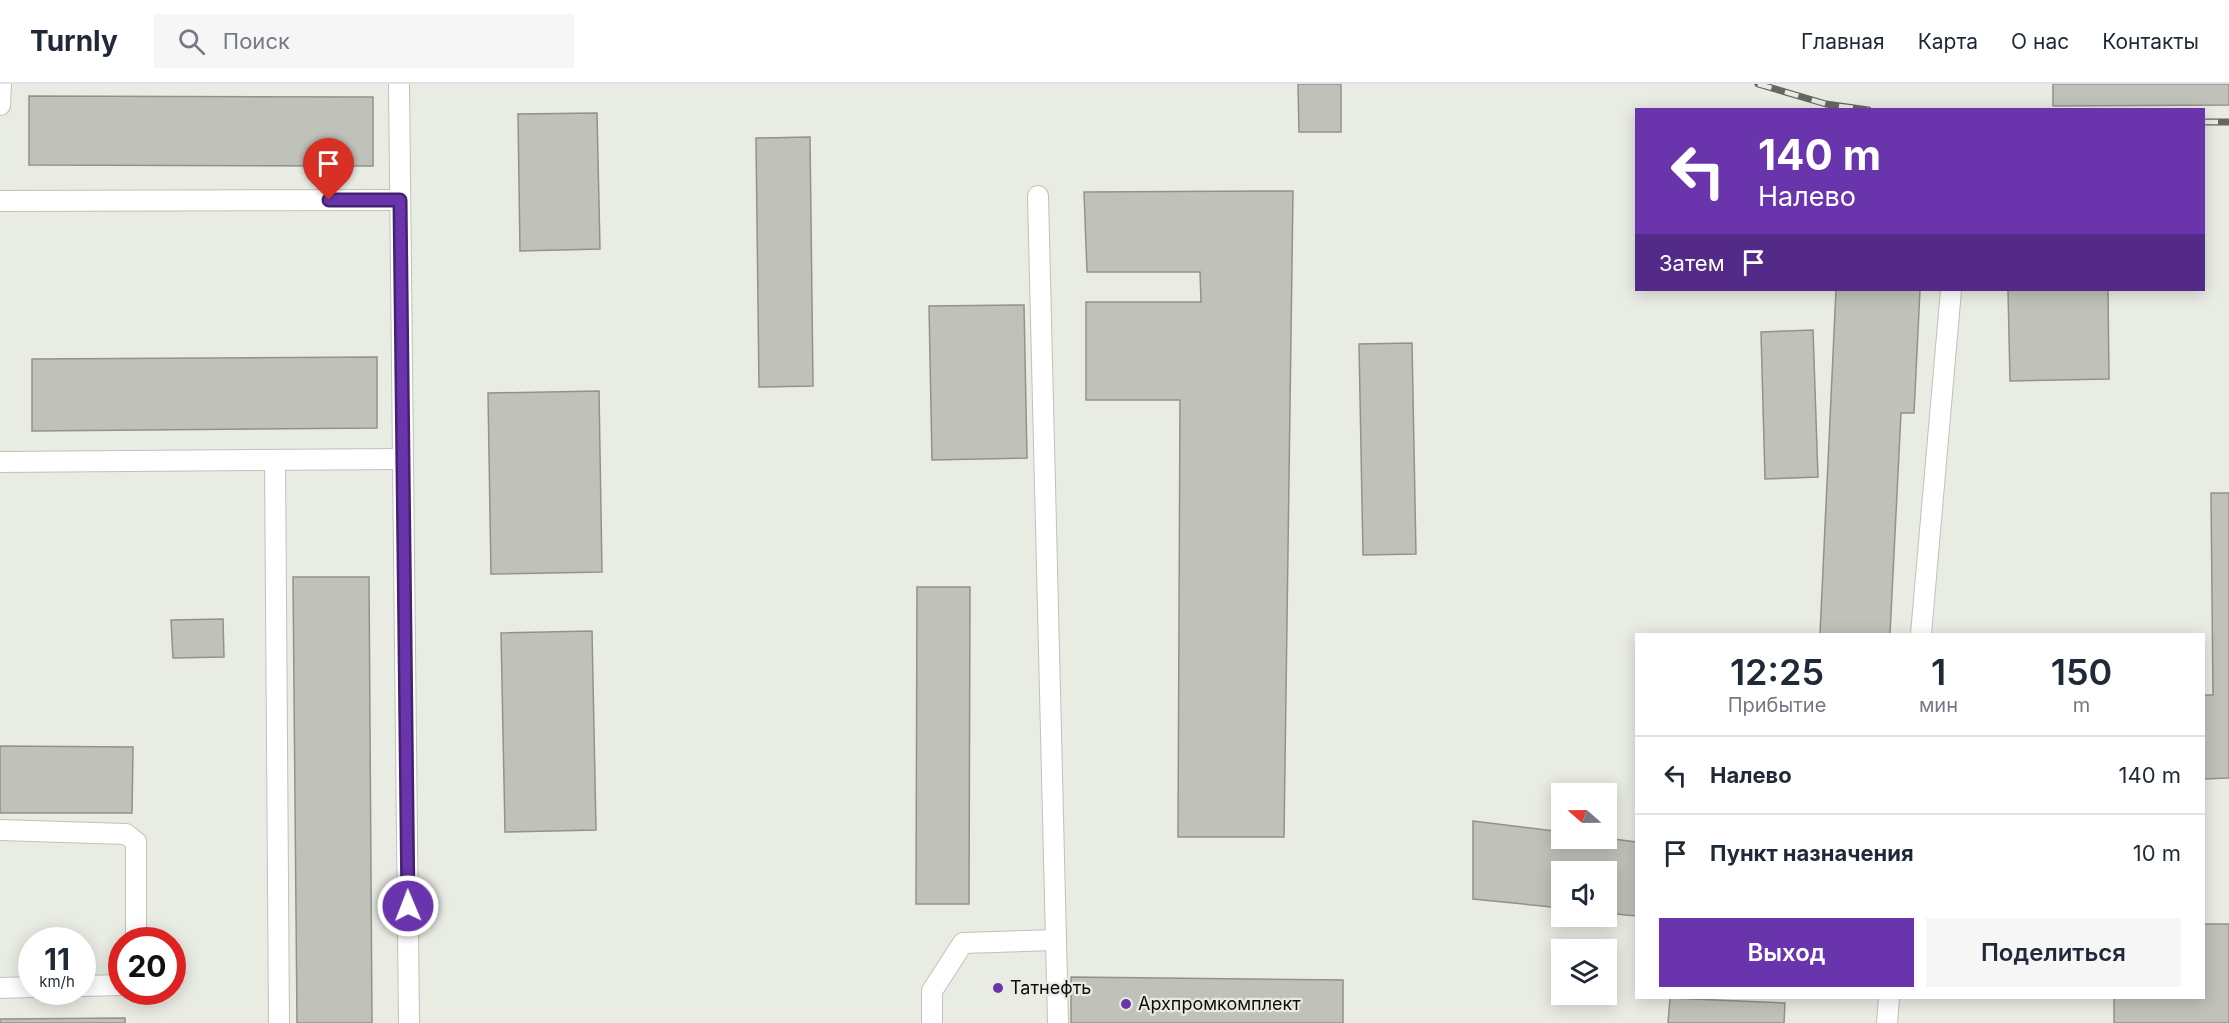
<!DOCTYPE html>
<html lang="ru">
<meta charset="utf-8">
<style>
:root{--surface:#fff;--page:#f6f6f7;--text:#1f2937;--muted:#747a83;--line:#e0e1e3;--accent:#6a35ac}
body{margin:0;font-family:Inter,sans-serif;background:var(--page);color:var(--text);height:100vh;display:flex;flex-direction:column;font-size:22px;white-space:nowrap}
*{box-sizing:border-box;margin:0}
p{font-size:20px;color:var(--muted)}
.icon{flex:none;width:33px;height:33px;fill:none;stroke:currentColor;stroke-width:2;stroke-linecap:round;stroke-linejoin:round}
.map{position:relative;flex:1;overflow:hidden}
.sheet{position:absolute;left:1635px;top:549px;width:570px;height:366px;display:flex;flex-direction:column;background:var(--surface);border-radius:0px;box-shadow:0 3px 15px #0003}
.sheet>*{flex:none}
.banner{position:absolute;left:1635px;top:24px;width:570px;height:183px;border-radius:0px;box-shadow:0 3px 15px #0003;background:#6a35ac;color:#fff;overflow:hidden}
.needle{width:39px;rotate:290deg}
.controls{position:absolute;left:1551px;top:699px;display:grid;gap:12px}
.controls a{display:grid;place-items:center;width:66px;height:66px;border-radius:0px;background:var(--surface);box-shadow:0 3px 15px #0003;font-size:30px}
.speed{position:absolute;left:18px;top:843px;display:flex;gap:12px;font-size:30px;font-weight:700;text-align:center}
.speed>*{display:grid;place-content:center;width:78px;height:78px;border-radius:50%;background:var(--surface);box-shadow:0 3px 15px #0003;line-height:1}
.speed small{font-size:15px;font-weight:400}
.speed .limit{border:9px solid #d22;background:#fff;color:#111}
.pin{position:absolute;display:grid;place-items:center;width:51px;height:51px;color:#fff;margin:-62px -26px;border-radius:50% 50% 50% 0;rotate:-45deg;box-shadow:0 0 6px #0007}
.pin .icon{rotate:45deg}
.me{position:absolute;width:66px;margin:-33px;rotate:359deg;stroke-linejoin:round;filter:drop-shadow(0 0 4px #0008)}
.turn{display:flex;align-items:center;gap:21px;height:126px;padding:0 24px;font-size:27px}
.turn .icon{width:78px;height:78px;stroke-width:2.5}
.turn b{display:block;font-size:42px;line-height:51px}
.then{display:flex;align-items:center;height:57px;padding:0 24px;background:#0003;gap:12px;font-size:22px}
.eta{display:flex;justify-content:space-evenly;align-items:center;height:102px;text-align:center}
.eta b{font-size:36px;font-weight:600;line-height:42px}
.button{display:flex;gap:12px;margin-top:auto;padding:12px 24px}
.button a{flex:1;height:69px;border-radius:0px;background:var(--accent);color:#fff;font-size:24px;font-weight:600;line-height:69px;text-align:center}
.button a+a{background:var(--page);color:var(--text)}
ul{padding:0;list-style:none}
li{display:flex;align-items:center;gap:18px;height:78px;padding:0 24px;border-top:2px solid var(--line)}
li div{flex:1}
li b{display:block;font-size:22px}
li em{font-style:normal}
header{display:flex;align-items:center;gap:36px;box-sizing:border-box;height:84px;padding:0 30px;background:var(--surface);border-bottom:2px solid var(--line)}
header strong{font-size:28px}
nav{display:flex;gap:33px;margin-inline-start:auto;font-size:21px}
.search{width:420px;height:54px;background:var(--page);display:flex;align-items:center;gap:15px;box-sizing:border-box;padding:0 21px;border-radius:0px;color:var(--muted);font-size:22px}
.map>svg:first-child{display:block}
</style>
<header>
<strong>Turnly</strong>
<div class="search"><svg class="icon" aria-label="search" viewBox="0 0 24 24"><circle cx="10" cy="10" r="6"/><path d="M15 15l6 6"/></svg>Поиск</div>
<nav><a>Главная</a><a>Карта</a><a>О нас</a><a>Контакты</a></nav>
</header>
<div class="map">
<svg width="2229" height="939" viewBox="0 0 2229 939">
<rect width="100%" height="100%" fill="#e9ece3"/>
<g fill="#c0c2ba" stroke="#91938b" stroke-width="1.5">
<path d="M1298,0h43v48h-42z"/>
<path d="M2053,0h176v21l-176,1z"/>
<path d="M29,12l344,1v69l-344,-1z"/>
<path d="M597,29l3,136 -80,2 -2,-137z"/>
<path d="M810,53l3,249 -54,1 -3,-249z"/>
<path d="M1293,107l-9,646h-106l2,-437h-94v-98h115l-1,-30h-113l-3,-80z"/>
<path d="M1836,206h84l-6,123h-13l-11,221h-70z"/>
<path d="M2008,206h100l1,89 -99,2z"/>
<path d="M1024,221l3,153 -95,2 -3,-154z"/>
<path d="M1813,246l5,147 -53,2 -4,-147z"/>
<path d="M1412,259l4,211 -53,1 -4,-211z"/>
<path d="M377,273v71l-345,3v-72z"/>
<path d="M599,307l3,181 -111,2 -3,-181z"/>
<path d="M2211,409h18v285l-25,1v-84h9z"/>
<path d="M293,493h76l3,446h-75z"/>
<path d="M917,503h53l-1,317h-53z"/>
<path d="M223,535l1,38 -51,1 -2,-38z"/>
<path d="M592,547l4,199 -91,2 -4,-199z"/>
<path d="M0,662l133,1 -1,66h-132z"/>
<path d="M1473,737l89,11v6h44l30,4v74l-30,-3v-41h-44v36l-89,-9z"/>
<path d="M2204,840h25v99h-115v-25h90z"/>
<path d="M1071,893l272,3v43h-272z"/>
<path d="M1670,914l115,5 -1,20h-116z"/>
<path d="M125,934v5h-125v-4z"/>
</g>
<g fill="none" stroke-linecap="round" stroke-linejoin="round">
<g stroke="#bfc2b9" stroke-width="22">
<g id="lane">
<path d="M399,0l10,939"/>
<path d="M0,21l1,-21"/>
<path d="M1038,112l20,827"/>
<path d="M0,117l400,-1"/>
<path d="M275,376l4,563"/>
<path d="M0,378l403,-3"/>
<path d="M1921,550l30,-344"/>
<path d="M0,746l126,4 10,8v98"/>
<path d="M82,902l40,-1"/>
<path d="M0,904l32,-1"/>
<path d="M932,939v-32l31,-48 93,-3"/>
<path d="M1887,939l2,-25"/>
</g>
</g>
<use href="#lane" stroke="#fff" stroke-width="20"/>
<g stroke="#666762" stroke-width="7">
<g id="rail">
<path d="M1758,0l68,20 42,6"/>
<path d="M2204,38h25"/>
</g>
</g>
<use href="#rail" stroke="#e9ece3" stroke-width="4.5" stroke-dasharray="14" stroke-linecap="butt"/>
</g>
<g fill="none" stroke-linecap="round" stroke-linejoin="round">
<g stroke="#452270" stroke-width="15">
<path id="route" d="M329,116h71l8,706"/>
</g>
<use href="#route" stroke="#6a35ac" stroke-width="10"/>
</g>
<g fill="#6a35ac" stroke="#e9ece3" stroke-width="2">
<circle cx="998" cy="904" r="6"/>
<circle cx="1126" cy="920" r="6"/>
</g>
<g text-anchor="middle" stroke-width="4.5" stroke-linejoin="round" paint-order="stroke">
<g font-size="18" fill="#0e0f0c" stroke="#e9ece3" text-anchor="start">
<text x="1010" y="910">Татнефть</text>
<text x="1138" y="926">Архпромкомплект</text>
</g>
</g>
</svg>
<div class="controls">
<a><svg class="needle" viewBox="-14 -14 28 28"><path d="M0-13l5 13h-10z" fill="#e53935"/><path d="M0 13l5-13h-10z" fill="#747a83"/></svg></a>
<a><svg class="icon" aria-label="sound" viewBox="0 0 24 24"><path d="M4 9h4l5-4v14l-5-4H4zM17 9q2 3 0 6"/></svg></a>
<a><svg class="icon" aria-label="layers" viewBox="0 0 24 24"><path d="M12 4l9 5-9 5-9-5zM3 14l9 5 9-5"/></svg></a>
</div>
<div class="speed"><div>11<small>km/h</small></div><div class="limit">20</div></div>
<div class="pin" style="left:329px;top:116px;background:#d93025"><svg class="icon" aria-label="arrive" viewBox="0 0 24 24"><path d="M6 21V4h12l-3 4 3 4H6"/></svg></div>
<svg class="me" style="left:408px;top:822px" viewBox="-20 -20 40 40"><circle r="17" fill="#6a35ac" stroke="#fff" stroke-width="3"/><path d="M0-11L8 9 0 5-8 9z" fill="#fff"/></svg>
<div class="banner">
<div class="turn"><svg class="icon" aria-label="left" viewBox="0 0 24 24"><path d="M17 20v-9H6M10 6l-5 5 5 5"/></svg><div><b>140 m</b>Налево</div></div>
<div class="then">Затем<svg class="icon" aria-label="arrive" viewBox="0 0 24 24"><path d="M6 21V4h12l-3 4 3 4H6"/></svg></div>
</div>
<section class="sheet">
<div class="eta">
<div><b>12:25</b><p>Прибытие</p></div>
<div><b>1</b><p>мин</p></div>
<div><b>150</b><p>m</p></div>
</div>
<ul>
<li><svg class="icon" aria-label="left" viewBox="0 0 24 24"><path d="M17 20v-9H6M10 6l-5 5 5 5"/></svg><div><b>Налево</b></div><em>140 m</em></li>
<li><svg class="icon" aria-label="arrive" viewBox="0 0 24 24"><path d="M6 21V4h12l-3 4 3 4H6"/></svg><div><b>Пункт назначения</b></div><em>10 m</em></li>
</ul>
<div class="button"><a>Выход</a><a>Поделиться</a></div>
</section>
</div>
